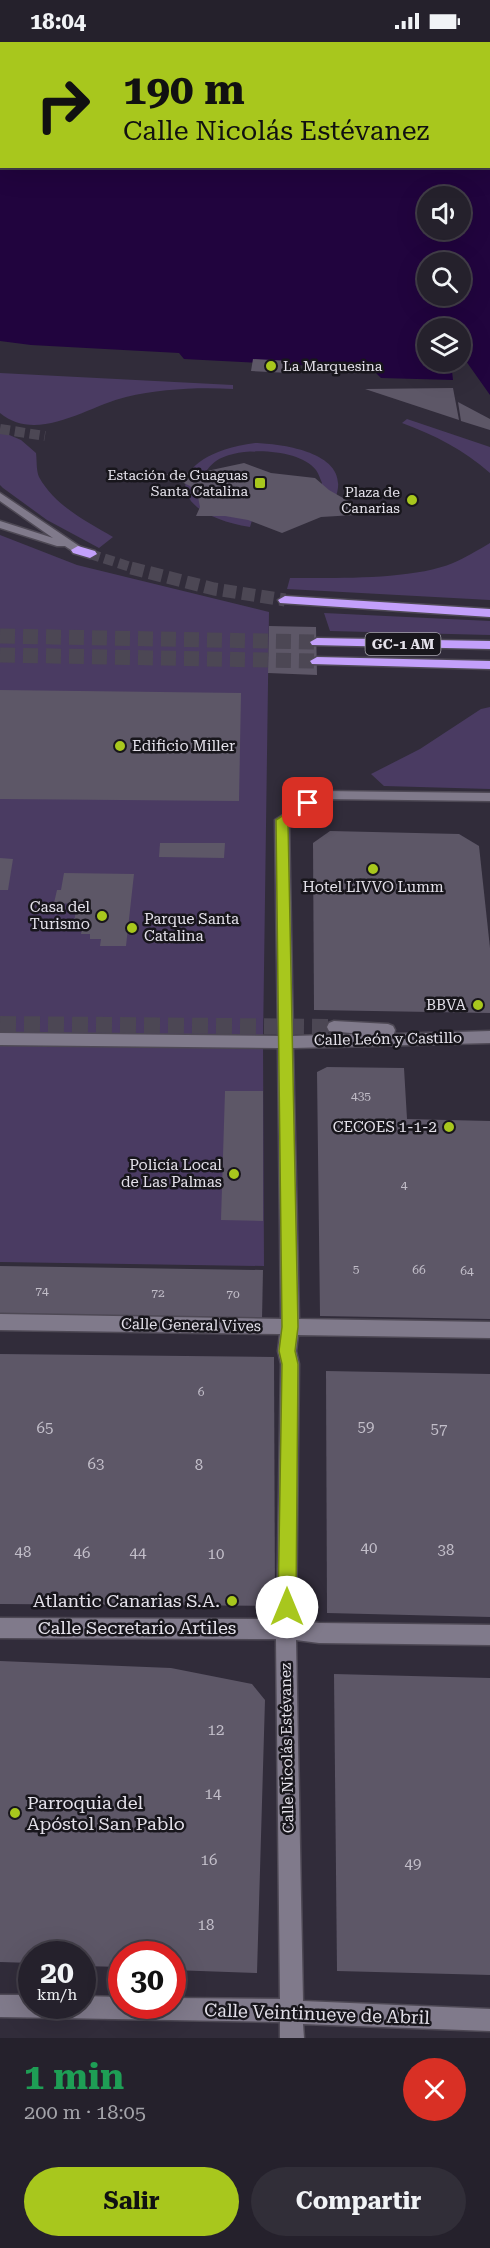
<!DOCTYPE html>
<html lang="es">
<meta charset="utf-8">
<style>
:root{--surface:#25212c;--page:#312e38;--text:#f1f3f6;--muted:#a3a3a9;--line:#423e48;--accent:#a8c71d}
body{margin:0;font-family:"Roboto Serif",serif;background:var(--page);color:var(--text);height:100vh;display:flex;flex-direction:column;font-size:22px;white-space:nowrap}
*{box-sizing:border-box;margin:0}
p{font-size:20px;color:var(--muted)}
.icon{flex:none;width:33px;height:33px;fill:none;stroke:currentColor;stroke-width:2;stroke-linecap:round;stroke-linejoin:round}
.map{position:relative;height:1996px;overflow:hidden}
.panel{display:flex;flex-direction:column;background:var(--surface);flex:1}
.panel>*{flex:none}
.hud{position:absolute;left:0px;top:0px;width:490px;height:126px;box-shadow:0 6px 24px #0002,0 0 0 2px var(--line);background:#a8c71d;color:#111;overflow:hidden}
.buttons{position:absolute;left:417px;top:144px;display:grid;gap:12px}
.buttons a{display:grid;place-items:center;width:54px;height:54px;border-radius:50%;background:var(--surface);box-shadow:0 6px 24px #0002,0 0 0 2px var(--line);font-size:30px}
.speed{position:absolute;left:18px;top:1899px;display:flex;gap:12px;font-size:30px;font-weight:700;text-align:center}
.speed>*{display:grid;place-content:center;width:78px;height:78px;border-radius:50%;background:var(--surface);box-shadow:0 6px 24px #0002,0 0 0 2px var(--line);line-height:1}
.speed small{font-size:15px;font-weight:400}
.speed .limit{border:9px solid #d22;background:#fff;color:#111}
.pin{position:absolute;display:grid;place-items:center;width:51px;height:51px;color:#fff;margin:-26px;border-radius:12px;box-shadow:0 3px 9px #0006}
.me{position:absolute;width:66px;margin:-33px;rotate:0deg;stroke-linejoin:round;filter:drop-shadow(0 0 4px #0008)}
.turn{display:flex;align-items:center;gap:21px;height:126px;padding:0 24px;font-size:27px}
.turn .icon{width:78px;height:78px;stroke-width:2.5}
.turn b{display:block;font-size:42px;line-height:51px}
.round{display:grid;place-items:center;flex:none;width:63px;height:63px;border-radius:32px;background:var(--page)}
.summary{display:flex;align-items:center;justify-content:space-between;height:102px;padding:0 24px}
h1{font-size:36px;font-weight:700;line-height:45px;color:#1e9e55}
.button{display:flex;gap:12px;margin-top:auto;padding:12px 24px}
.button a{flex:1;height:69px;border-radius:36px;background:var(--accent);color:#111;font-size:24px;font-weight:700;line-height:69px;text-align:center}
.button a+a{background:var(--page);color:var(--text)}
.status{display:flex;justify-content:space-between;align-items:center;height:42px;padding:0 30px;background:var(--surface);direction:ltr}
.status svg{height:16px;fill:currentColor}
.map>svg:first-child{display:block}
</style>
<div class="status"><b>18:04</b><svg viewBox="0 0 49 12"><path d="M0 12V9h3v3zM5 12V6h3v6zM10 12V3h3v9zM15 12V0h3v12zM26 1h20v11H26zM47 4h2v5h-2z"/></svg></div>
<div class="map">
<svg width="490" height="1996" viewBox="0 0 490 1996">
<rect width="100%" height="100%" fill="#312c3a"/>
<g fill="#4a3b62">
<path d="M0,331l233,12v4c-35,-2 -73,0 -107,8 -38,9 -89,47 -126,16z"/>
<path d="M407,377l83,28v26c-26,-23 -55,-38 -88,-50z"/>
<path d="M0,389l21,9 15,13c1,7 0,17 3,24 16,29 47,44 74,60l-14,11 -52,-28 -44,-32 -3,-3z"/>
<path d="M255,401c31,1 101,11 79,58l-21,1 9,-19c-2,-4 -3,-9 -6,-13 -17,-22 -78,-24 -100,-9 -6,4 -11,12 -16,17l53,39 -3,10c-92,-15 -82,-73 5,-84z"/>
<path d="M0,493l77,30 192,47 -6,429 1,225 -264,-4z"/>
<path d="M490,501v57l-203,-11 3,-11c44,0 123,2 163,-15 12,-5 25,-13 37,-20z"/>
<path d="M324,571l166,8v14l-160,-4z"/>
<path d="M490,665v82l-106,-3 -13,-12 49,-25 61,-40z"/>
</g>
<path fill="#21043e" fill-rule="evenodd" d="M188,0h302v353l-29,-41 -1,-26h-32v34h23l2,18 -72,-2 -9,-9 -188,-10 -5,-6 -148,-8 -31,-4v-246l2,71h487v-122l-306,-1zM428,154h32v34h-32zM428,220h32v34h-32z"/>
<g fill="#5d5767">
<path d="M253,317l37,2 -1,12 -38,-2z"/>
<path d="M453,346l6,32 -94,-31z"/>
<path d="M458,360l32,17v11l-29,-9z"/>
<path d="M244,421l27,10 44,5 14,12 42,24 -50,3 -39,16 -34,-13 -23,-4h-29l4,-9 -2,-10 -8,-11 -25,-12 37,-2z"/>
<path d="M269,584l47,1 1,48 -49,-2z"/>
<path d="M0,648l241,3 -2,108 -239,-2z"/>
<path d="M330,789l129,3 20,12 11,102v65l-176,-3 -1,-167z"/>
<path d="M160,801h65l-1,15 -65,-1z"/>
<path d="M0,816l13,1 -5,31h-8z"/>
<path d="M64,831l70,1 -8,72h-26l1,-7h-11v-5h-9l1,-6h-9l4,-24 -23,-1 3,-13h4z"/>
<path d="M327,1025l77,1 3,51 83,2v198l-170,-3 -3,-244z"/>
<path d="M225,1049h38v130l-42,-1z"/>
<path d="M0,1224l263,4 -1,49 -262,-4z"/>
<path d="M0,1312l274,3 1,249 -275,-2z"/>
<path d="M326,1329l164,3v243l-163,-4z"/>
<path d="M0,1619l171,7 81,16 13,16 -8,273 -85,-3v-16h-50v13l-40,-1v-12h-50v9l-32,-1z"/>
<path d="M334,1632l156,4v297l-153,-4z"/>
</g>
<g fill="none" stroke-linecap="round" stroke-linejoin="round">
<g stroke="#4c4754" stroke-width="10" stroke-dasharray="10 5" stroke-linecap="butt">
<path d="M0,387l45,7"/>
<path d="M90,512l47,15"/>
</g>
<path stroke="#4c4754" stroke-width="13" stroke-dasharray="13 6" stroke-linecap="butt" d="M131,526l83,21 71,11"/>
<path stroke="#4c4754" stroke-width="16" stroke-dasharray="16 8" stroke-linecap="butt" d="M0,982l334,3"/>
<g stroke="#4c4754" stroke-width="15" stroke-dasharray="15 8" stroke-linecap="butt">
<path d="M0,594l317,6"/>
<path d="M0,613l317,6"/>
</g>
<g stroke="#4e4955" stroke-width="3">
<g id="minor">
<path d="M0,451l82,55v4h-8l-9,-6h-8l-57,-18v-7l53,17 -53,-37z"/>
<path d="M321,749l169,2v8l-166,-2 -35,23 4,214 69,-2 -33,-3 -2,-4 2,-4 5,-2 54,3 5,2 2,4 -1,4 96,-3v12l-197,5 6,271 191,3v16l-192,-3 -2,16 3,13 -3,256 23,3 171,2v20l-171,-2 -23,-3 7,361 187,8v22l-187,-7 1,14h-24v-16l-280,-5v-22h32v11h50v-10l40,1v9h50v-8l108,1 -4,-360 -276,-1v-20l277,1 4,-255 -3,-13 2,-17 -280,-4v-16l281,5 -3,-271 -278,-3v-12l278,3 -3,-216z"/>
</g>
</g>
<g stroke="#4e4955" stroke-width="3">
<g id="highway">
<path d="M78,504l17,5 2,3 -7,4 -17,-5 -2,-3z"/>
<path d="M285,554l205,13v8l-210,-14 -2,-3z"/>
<path d="M317,596l173,3v8l-178,-4 -2,-3z"/>
<path d="M317,615l173,4v8l-178,-5 -2,-3z"/>
</g>
</g>
<use href="#minor" fill="#807a8b" fill-rule="evenodd"/>
<use href="#highway" fill="#c3a0fb" fill-rule="evenodd"/>
</g>
<path fill="#a8c71d" stroke="#6d8113" stroke-width="1.5" d="M308,757l6,4 -2,3 -24,16 10,505 -3,24 3,13 -2,243 -3,6 -6,3 -6,-3 -3,-6 4,-243 -3,-13 3,-24 -6,-507z"/>
<g fill="#a8c71d" stroke="#18161c" stroke-width="2">
<circle cx="271" cy="324" r="6"/>
<rect x="254" y="435" width="12" height="12" rx="3"/>
<circle cx="412" cy="458" r="6"/>
<circle cx="120" cy="704" r="6"/>
<circle cx="373" cy="827" r="6"/>
<circle cx="102" cy="874" r="6"/>
<circle cx="132" cy="886" r="6"/>
<circle cx="478" cy="963" r="6"/>
<circle cx="449" cy="1085" r="6"/>
<circle cx="234" cy="1132" r="6"/>
<circle cx="232" cy="1559" r="6"/>
<circle cx="15" cy="1771" r="6"/>
</g>
<g text-anchor="middle" stroke-width="5" stroke-linejoin="round" paint-order="stroke">
<g font-size="12" fill="#c2bec9">
<text x="361" y="1058">435</text>
<text x="404" y="1147">4</text>
<text x="356" y="1231">5</text>
<text x="419" y="1232">66</text>
<text x="467" y="1233">64</text>
<text x="42" y="1253">74</text>
<text x="158" y="1255">72</text>
<text x="233" y="1256">70</text>
<text x="201" y="1354">6</text>
</g>
<g font-size="14" fill="#e4e1ea" stroke="#18161c" text-anchor="end">
<text x="283" y="329" text-anchor="start">La Marquesina</text>
<text x="248" y="438">Estación de Guaguas<tspan x="248" dy="16">Santa Catalina</tspan></text>
<text x="400" y="455">Plaza de<tspan x="400" dy="16">Canarias</tspan></text>
</g>
<rect fill="#18161c" stroke="#a7a4ac" stroke-width="1.5" x="365.5" y="591" width="75" height="22" rx="4.5"/>
<g font-size="14" font-weight="bold" fill="#e4e1ea">
<text x="403" y="607">GC-1 AM</text>
</g>
<g font-size="15" fill="#e4e1ea" stroke="#18161c" text-anchor="end">
<text x="132" y="709" text-anchor="start">Edificio Miller</text>
<text x="373" y="850" text-anchor="middle">Hotel LIVVO Lumm</text>
<text x="90" y="870">Casa del<tspan x="90" dy="17">Turismo</tspan></text>
<text x="144" y="882" text-anchor="start">Parque Santa<tspan x="144" dy="17">Catalina</tspan></text>
<text x="466" y="968">BBVA</text>
<text x="437" y="1090">CECOES 1-1-2</text>
<text x="222" y="1128">Policía Local<tspan x="222" dy="17">de Las Palmas</tspan></text>
</g>
<g font-size="15" fill="#e4e1ea" stroke="#18161c">
<text transform="translate(388 997) rotate(-1)" y="5">Calle León y Castillo</text>
<text transform="translate(191 1283) rotate(1)" y="5">Calle General Vives</text>
<text transform="translate(287 1706) rotate(-91)" y="5">Calle Nicolás Estévanez</text>
</g>
<g font-size="15" fill="#c2bec9">
<text x="366" y="1390">59</text>
<text x="45" y="1391">65</text>
<text x="439" y="1392">57</text>
<text x="96" y="1427">63</text>
<text x="199" y="1428">8</text>
<text x="369" y="1511">40</text>
<text x="446" y="1513">38</text>
<text x="23" y="1515">48</text>
<text x="82" y="1516">46</text>
<text x="138" y="1516">44</text>
<text x="216" y="1517">10</text>
<text x="216" y="1693">12</text>
<text x="213" y="1757">14</text>
<text x="209" y="1823">16</text>
<text x="413" y="1827">49</text>
<text x="206" y="1888">18</text>
</g>
<g font-size="18" fill="#e4e1ea" stroke="#18161c" text-anchor="end">
<text x="220" y="1565">Atlantic Canarias S.A.</text>
<text x="27" y="1767" text-anchor="start">Parroquia del<tspan x="27" dy="21">Apóstol San Pablo</tspan></text>
</g>
<g font-size="18" fill="#e4e1ea" stroke="#18161c">
<text x="137" y="1592">Calle Secretario Artiles</text>
<text transform="translate(317 1972) rotate(2)" y="6">Calle Veintinueve de Abril</text>
</g>
</g>
</svg>
<div class="buttons">
<a><svg class="icon" aria-label="sound" viewBox="0 0 24 24"><path d="M4 9h4l5-4v14l-5-4H4zM17 9q2 3 0 6"/></svg></a>
<a><svg class="icon" aria-label="search" viewBox="0 0 24 24"><circle cx="10" cy="10" r="6"/><path d="M15 15l6 6"/></svg></a>
<a><svg class="icon" aria-label="layers" viewBox="0 0 24 24"><path d="M12 4l9 5-9 5-9-5zM3 14l9 5 9-5"/></svg></a>
</div>
<div class="speed"><div>20<small>km/h</small></div><div class="limit">30</div></div>
<div class="pin" style="left:308px;top:761px;background:#d93025"><svg class="icon" aria-label="arrive" viewBox="0 0 24 24"><path d="M6 21V4h12l-3 4 3 4H6"/></svg></div>
<svg class="me" style="left:287px;top:1565px" viewBox="-20 -20 40 40"><circle r="19" fill="#fff"/><path d="M0-13L10 11 0 6-10 11z" fill="#a8c71d"/></svg>
<div class="hud">
<div class="turn"><svg class="icon" aria-label="right" viewBox="0 0 24 24"><path d="M7 20v-9h11M14 6l5 5-5 5"/></svg><div><b>190 m</b>Calle Nicolás Estévanez</div></div>
</div>
</div>
<section class="panel">
<div class="summary"><div><h1>1 min</h1><p>200 m · 18:05</p></div><a class="round" style="background:#d93025;color:#fff"><svg class="icon" aria-label="close" viewBox="0 0 24 24"><path d="M6 6l12 12M18 6L6 18"/></svg></a></div>
<div class="button"><a>Salir</a><a>Compartir</a></div>
</section>
